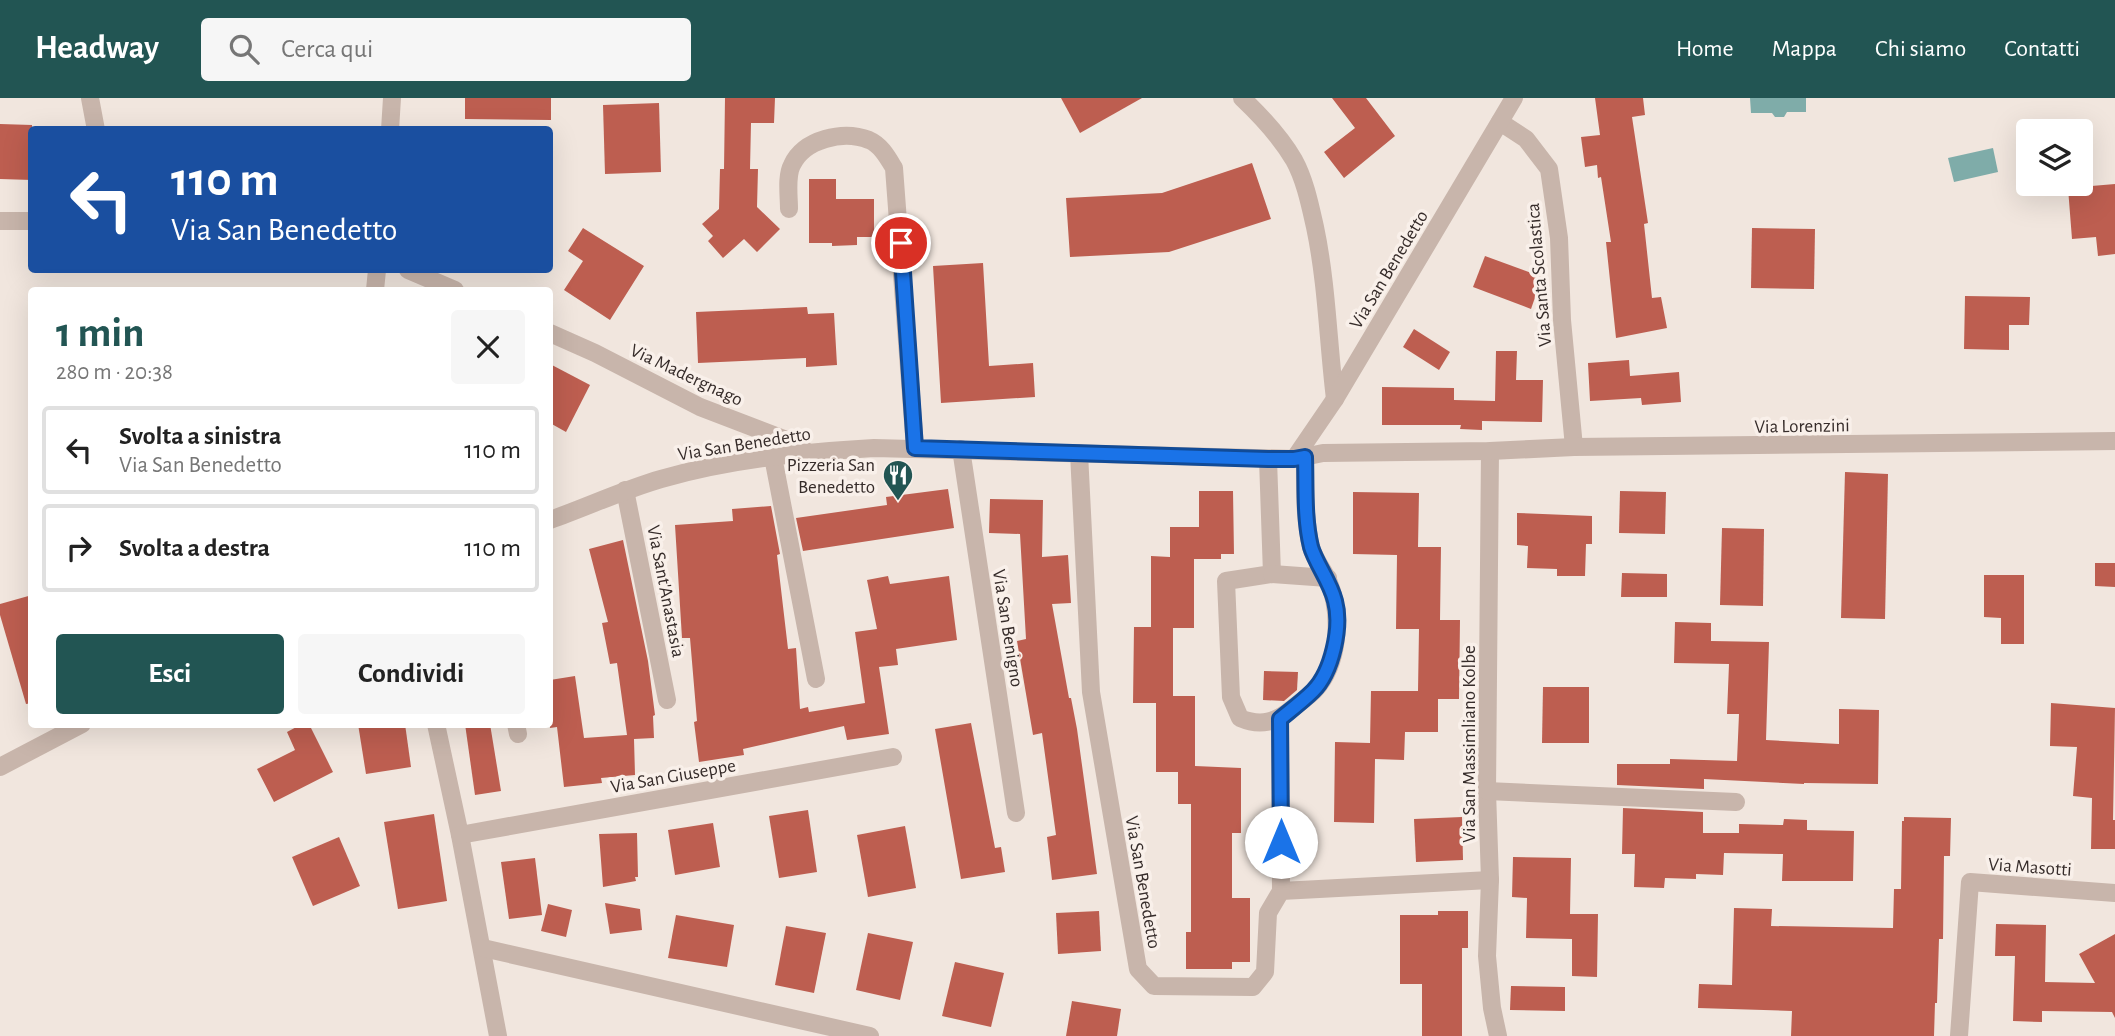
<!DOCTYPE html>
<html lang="it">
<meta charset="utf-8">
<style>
:root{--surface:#fff;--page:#f6f6f6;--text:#222;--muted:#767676;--line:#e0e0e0;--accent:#225553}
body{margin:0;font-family:"Alegreya Sans",sans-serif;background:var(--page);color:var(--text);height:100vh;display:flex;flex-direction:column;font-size:26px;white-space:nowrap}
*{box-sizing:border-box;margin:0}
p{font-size:23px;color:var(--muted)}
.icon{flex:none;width:38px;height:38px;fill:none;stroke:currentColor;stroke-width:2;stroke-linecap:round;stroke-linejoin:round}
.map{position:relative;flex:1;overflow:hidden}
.drawer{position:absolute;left:28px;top:189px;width:525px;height:441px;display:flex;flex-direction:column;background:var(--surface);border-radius:7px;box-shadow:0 7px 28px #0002}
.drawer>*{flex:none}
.banner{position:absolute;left:28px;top:28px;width:525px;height:147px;border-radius:7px;box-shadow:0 7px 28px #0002;background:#1a4fa0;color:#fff;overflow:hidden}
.tools{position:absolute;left:2016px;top:21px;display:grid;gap:14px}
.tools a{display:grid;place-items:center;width:77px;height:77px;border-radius:7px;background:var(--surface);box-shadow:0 7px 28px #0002;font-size:35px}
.pin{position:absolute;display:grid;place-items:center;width:60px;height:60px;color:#fff;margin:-30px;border:4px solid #fff;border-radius:50%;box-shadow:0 2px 7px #0007}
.me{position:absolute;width:77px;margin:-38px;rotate:0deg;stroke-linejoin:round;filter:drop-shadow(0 0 5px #0008)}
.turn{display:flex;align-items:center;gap:24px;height:147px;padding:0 28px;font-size:32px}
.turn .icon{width:91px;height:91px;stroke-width:2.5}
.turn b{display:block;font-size:49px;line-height:60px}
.round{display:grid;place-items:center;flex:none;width:74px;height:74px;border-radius:7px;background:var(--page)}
.headline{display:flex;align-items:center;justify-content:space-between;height:119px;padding:0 28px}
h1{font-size:42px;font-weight:600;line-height:52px;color:var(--accent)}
.action{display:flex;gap:14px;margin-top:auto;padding:14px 28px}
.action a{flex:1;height:80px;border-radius:7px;background:var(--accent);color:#fff;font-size:28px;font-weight:600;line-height:80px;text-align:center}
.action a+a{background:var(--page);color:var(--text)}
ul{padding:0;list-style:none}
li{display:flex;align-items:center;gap:21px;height:88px;margin:0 14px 10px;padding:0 14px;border:4px solid var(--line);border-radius:7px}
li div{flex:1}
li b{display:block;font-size:26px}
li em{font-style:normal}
header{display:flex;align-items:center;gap:42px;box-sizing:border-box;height:98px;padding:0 35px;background:var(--accent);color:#fff}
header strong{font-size:33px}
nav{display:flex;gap:38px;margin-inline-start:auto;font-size:24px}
.search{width:490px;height:63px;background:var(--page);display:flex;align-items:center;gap:18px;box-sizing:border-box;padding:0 24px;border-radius:7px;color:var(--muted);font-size:26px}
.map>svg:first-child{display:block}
</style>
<header>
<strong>Headway</strong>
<div class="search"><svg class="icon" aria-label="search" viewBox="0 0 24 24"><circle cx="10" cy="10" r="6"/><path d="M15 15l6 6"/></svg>Cerca qui</div>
<nav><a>Home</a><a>Mappa</a><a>Chi siamo</a><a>Contatti</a></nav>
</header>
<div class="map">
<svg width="2115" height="938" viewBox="0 0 2115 938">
<rect width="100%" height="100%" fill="#f1e6de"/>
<g fill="#7faca9">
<path d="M1750,0h56v14h-19l-3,5h-9l-3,-4h-21z"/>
<path d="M1993,50l5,24 -44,10 -6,-24z"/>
</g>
<g fill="#bd5e50">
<path d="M465,0h86v22l-86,-1z"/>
<path d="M725,0h50l-1,25h-23l-1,46h8l-1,38 23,22 -23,23 -13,-13 -21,19 -15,-17 5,-5 -11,-12 17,-15 1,-40h4z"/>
<path d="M1061,0h81l-62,35z"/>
<path d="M1332,0h34l29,38 -51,42 -20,-26 31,-24z"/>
<path d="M1595,0h48l2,17 -13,2 16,106 -4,1 8,74 9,-1 6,31 -51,10 -10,-96h5l-10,-65 -3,1 -1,-13 -12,2 -4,-30 19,-2z"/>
<path d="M659,5l2,69 -56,2 -2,-69z"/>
<path d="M0,26l32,1v55l-32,-1z"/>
<path d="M1252,65l19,56 -102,33 -99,5 -4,-59 96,-5z"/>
<path d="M809,81h27v20h38v38h-17v8l-25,1v-3h-23z"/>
<path d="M2115,86v70l-17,2 -2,-19 -24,2 -4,-51z"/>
<path d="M583,130l61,38 -34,54 -46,-30 19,-29 -15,-10z"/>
<path d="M1752,130l63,1 -1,60 -63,-1z"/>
<path d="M1485,158l57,21 -11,32 -58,-22z"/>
<path d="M983,165l6,103 44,-3 2,34 -94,6 -8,-137z"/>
<path d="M1965,198l65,1 -1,28h-20v25l-45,-1z"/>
<path d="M807,209l1,7 26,-1 3,52 -31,2v-9l-108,5 -2,-51z"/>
<path d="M1414,231l36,23 -11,18 -36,-23z"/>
<path d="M1496,253h21l-1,29h27l-1,42 -60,-1v9l-22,-1 1,-4h-79v-38l72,1v12l41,1z"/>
<path d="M1629,262l1,16 49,-4 2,30 -39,3 -1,-7 -51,3 -2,-38z"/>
<path d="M550,266l40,21 -24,47 -16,-9z"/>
<path d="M1845,374l43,2 -3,145 -44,-1z"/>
<path d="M948,391l6,39 -151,23 -7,-33 91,-13 -1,-8z"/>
<path d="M1199,393h34l1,63h-13v5h-27v69h-21v68h22v70l46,2v65h-9v65h18v64h-18v7h-46v-37h5v-128h-13v-32h-22v-69h-23l1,-76h17v-71l19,1v-30h29z"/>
<path d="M1620,393l46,1 -1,42 -46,-1z"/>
<path d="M1353,394l66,1 -1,54h23l-1,73h20l-1,79h-21v33h-33l-1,28 -29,-1 -1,64 -40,-1 1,-80 35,1 1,-52h47l1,-62h-23l1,-74 -44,-1z"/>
<path d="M990,401l53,1 -1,57 26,-2 3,48 -19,1 17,94h2l6,31 20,145 -45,6 -5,-43 9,-2 -14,-102 -9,2 -16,-94 9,-2 -6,-105 -31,-1z"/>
<path d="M771,408l9,48 -3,1 11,94 8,-1 4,61 8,-2 1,5 56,-9 -10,-71 22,-3 -10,-49 21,-4 2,8 59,-8 8,64 -61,9 2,16 -19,2 10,67 -42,6 -3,-14 -101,23 1,6 -45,7 -5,-40 3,-1 -7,-83h-8l-7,-113 58,-4 -1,-12z"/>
<path d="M1517,415l75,3v28h-6l-1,32h-28v-7l-30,-1 1,-22 -11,-1z"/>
<path d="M1722,430l42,1 -1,77 -43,-1z"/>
<path d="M623,442l25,121 7,54 -2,1 1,22 -20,1 1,36 -34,3 1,5 -38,4 -7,-60 -7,1v-48l25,-4 9,62 43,-3 -10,-72 -7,1 -8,-41 6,-1 -19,-73z"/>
<path d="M2095,465h20v24l-20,-1z"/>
<path d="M1622,475l45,1v23h-46z"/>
<path d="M1984,477h40v69h-23v-26l-17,-1z"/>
<path d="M32,497v108l-6,1 -26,-89v-11z"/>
<path d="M1675,524l36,1v18l58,1 -3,98 73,4v-35l40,1 -1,74 -74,-1v1l-100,-5v10l-87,-4v-21h53v-5l67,2 2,-47h-12l2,-50 -55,-1z"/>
<path d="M1264,573l34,1 -1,18 -13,11 -21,-1z"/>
<path d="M1543,589h46v56h-47z"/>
<path d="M2051,605l64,5 -2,112h2v29h-24l1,-51 -19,-2 4,-49 -27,-1z"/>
<path d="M971,625l24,125 6,-1 4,25 -44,7 -26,-150z"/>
<path d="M302,626h7l24,48 -59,30 -17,-33 38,-19 -8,-18z"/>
<path d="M358,626h47l6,43 -45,7z"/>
<path d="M465,626h25l11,67 -26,4z"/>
<path d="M1623,710l80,4v21h36v-9l44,1 1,-6 23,1v10l47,1 -1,50h-71l1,-27 -59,-1 -1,22 -27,-1v5l-31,-1 -1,10 -30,-1 1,-33h-13z"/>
<path d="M808,712l9,62 -38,6 -10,-62z"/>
<path d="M434,716l13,87 -49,8 -14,-87z"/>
<path d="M1462,719l1,43 -47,2 -2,-43z"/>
<path d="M1904,719l47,1 -1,38h-6l-1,83h-4l-2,64h-2l-1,33h-143l1,-25 -94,-3 1,-24 33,1 2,-77 38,1 -1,17 122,2 1,-39h7l1,-68h2z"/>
<path d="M713,725l7,44 -45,8 -7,-45z"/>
<path d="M905,728l11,62 -48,9 -11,-62z"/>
<path d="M637,735l1,44h-3l1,4 -33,6 -4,-53z"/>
<path d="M339,739l21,49 -47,20 -21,-49z"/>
<path d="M1513,759l58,1 -1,56h28l-1,63 -25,-1v-37l-46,-1 1,-40 -15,-1z"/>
<path d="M535,760l7,57 -33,4 -8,-57z"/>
<path d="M605,805l35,6 2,21 -32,4z"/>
<path d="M548,806l24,6 -6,27 -25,-6z"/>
<path d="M1099,813l2,40 -43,3 -2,-41z"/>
<path d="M1438,813h30v37h-6v88h-40v-52h-22v-69h38z"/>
<path d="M676,817l58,10 -7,42 -59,-9z"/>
<path d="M1996,826l50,1 -1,57 50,1 -16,-29 36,-20v84l-3,-6 -70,-1v11l-29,-1 2,-65h-20z"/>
<path d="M786,828l40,7 -12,60 -39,-8z"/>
<path d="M868,835l45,9 -13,58 -44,-10z"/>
<path d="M955,864l49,11 -13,54 -49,-11z"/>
<path d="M1511,888l54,1v24l-55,-1z"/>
<path d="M1072,903l49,8 -4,27h-51z"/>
</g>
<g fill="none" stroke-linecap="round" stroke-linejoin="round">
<g stroke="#c8b5ab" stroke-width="18">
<path d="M90,0l6,32"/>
<path d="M1242,0c20,19 38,38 52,62 11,20 16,45 21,67 12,57 13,115 20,172"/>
<path d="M1500,24l26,17 23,30 10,69 3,82 12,127"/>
<path d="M390,32l2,-32"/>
<path d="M789,111c0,-13 -3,-33 3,-44 12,-26 51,-35 77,-25 12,5 19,18 25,28l21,280"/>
<path d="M0,123h32"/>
<path d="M408,172l47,20"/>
<path d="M375,192l2,-20"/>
<path d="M550,235l45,20 105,54 94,36 13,9"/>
<path d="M961,351l55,364"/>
<path d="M1490,353l-3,340 3,89 -3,76 5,52 6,28"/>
<path d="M1079,355l12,239 47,277 16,17 99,1 12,-15 3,-59 13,-22 209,-11"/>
<path d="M773,359l43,222"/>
<path d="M1268,361l4,115 -46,7 5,116 9,21c21,9 36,4 53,-10 7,-6 15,-11 21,-17 26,-28 28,-77 14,-111 -5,-11 -14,-21 -17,-33 -7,-29 -6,-60 -6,-90"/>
<path d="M1294,361l41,-60 179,-301"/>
<path d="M625,392l42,210"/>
<path d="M550,422c37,-13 73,-30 111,-41 69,-20 142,-27 213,-31l420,11 29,-6 167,-2 84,-4 541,-6"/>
<path d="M1272,476l56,4"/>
<path d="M1280,621l1,172"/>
<path d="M436,626l24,111 38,201"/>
<path d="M516,626l2,10"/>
<path d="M0,669l82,-43"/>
<path d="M1487,693l249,11"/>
<path d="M460,737l433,-78"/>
<path d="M483,850l387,88"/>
<path d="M1959,938l11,-154 145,11"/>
</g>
</g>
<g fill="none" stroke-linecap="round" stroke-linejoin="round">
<g stroke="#114b97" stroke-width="18">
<path id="route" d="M901,145l14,205 353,11h26l11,-2c1,30 -1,61 6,90 5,17 19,34 24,54 7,26 -3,71 -22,90 -10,10 -22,19 -33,28l1,123"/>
</g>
<use href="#route" stroke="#1a73e8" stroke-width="12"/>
</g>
<defs>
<g id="restaurant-pin" transform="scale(1.575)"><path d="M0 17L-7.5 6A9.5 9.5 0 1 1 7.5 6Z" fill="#225553" stroke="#f9f0ea"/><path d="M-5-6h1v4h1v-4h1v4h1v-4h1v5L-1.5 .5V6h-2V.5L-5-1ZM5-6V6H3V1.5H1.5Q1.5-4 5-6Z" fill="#fff"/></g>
</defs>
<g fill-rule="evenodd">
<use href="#restaurant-pin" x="898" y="377"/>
</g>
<g text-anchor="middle" stroke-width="7" stroke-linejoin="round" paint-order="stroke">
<g font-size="19" fill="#362c2a" stroke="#f9f0ea">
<text transform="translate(1388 171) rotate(-59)" y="7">Via San Benedetto</text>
<text transform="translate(1538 177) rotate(-95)" y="7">Via Santa Scolastica</text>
<text transform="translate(687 276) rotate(25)" y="7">Via Madergnago</text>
<text transform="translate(1802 327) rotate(-1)" y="7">Via Lorenzini</text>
<text transform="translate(744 345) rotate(-9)" y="7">Via San Benedetto</text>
<text transform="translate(667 493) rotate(79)" y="7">Via Sant'Anastasia</text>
<text transform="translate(1009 530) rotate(81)" y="7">Via San Benigno</text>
<text transform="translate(1468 646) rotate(-90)" y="7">Via San Massimliano Kolbe</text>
<text transform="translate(673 677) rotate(-10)" y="7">Via San Giuseppe</text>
<text transform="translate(2030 768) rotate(4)" y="7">Via Masotti</text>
<text transform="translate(1144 784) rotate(80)" y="7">Via San Benedetto</text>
</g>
<g font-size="19" fill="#362c2a" stroke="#f9f0ea" text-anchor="end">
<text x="875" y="373">Pizzeria San<tspan x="875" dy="22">Benedetto</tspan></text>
</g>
</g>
</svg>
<div class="tools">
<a><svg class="icon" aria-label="layers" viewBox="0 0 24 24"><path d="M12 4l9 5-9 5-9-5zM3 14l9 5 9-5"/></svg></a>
</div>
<div class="pin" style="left:901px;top:145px;background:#d93025"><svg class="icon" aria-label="arrive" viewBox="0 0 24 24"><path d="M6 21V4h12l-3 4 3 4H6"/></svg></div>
<svg class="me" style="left:1281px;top:744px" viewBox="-20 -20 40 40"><circle r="19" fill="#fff"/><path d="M0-13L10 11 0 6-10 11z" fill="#1a73e8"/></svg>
<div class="banner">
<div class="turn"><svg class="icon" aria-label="left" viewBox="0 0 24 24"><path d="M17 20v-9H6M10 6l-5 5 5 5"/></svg><div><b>110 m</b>Via San Benedetto</div></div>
</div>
<section class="drawer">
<div class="headline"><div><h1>1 min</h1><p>280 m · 20:38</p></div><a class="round"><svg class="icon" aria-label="close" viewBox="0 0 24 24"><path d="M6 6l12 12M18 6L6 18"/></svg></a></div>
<ul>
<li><svg class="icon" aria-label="left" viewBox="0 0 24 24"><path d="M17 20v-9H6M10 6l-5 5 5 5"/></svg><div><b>Svolta a sinistra</b><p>Via San Benedetto</p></div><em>110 m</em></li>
<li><svg class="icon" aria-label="right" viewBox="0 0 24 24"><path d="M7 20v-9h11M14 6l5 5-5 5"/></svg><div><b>Svolta a destra</b></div><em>110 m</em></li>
</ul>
<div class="action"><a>Esci</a><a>Condividi</a></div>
</section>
</div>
